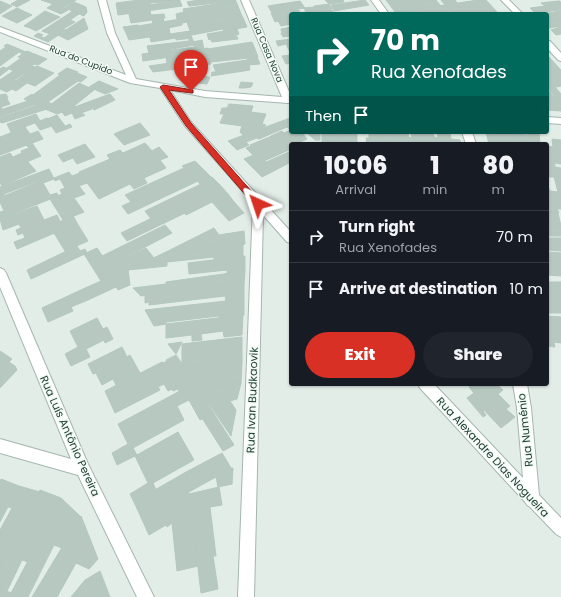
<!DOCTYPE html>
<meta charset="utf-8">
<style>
:root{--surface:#171b24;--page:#20242c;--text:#f1f3f6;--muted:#9ea1a6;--line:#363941;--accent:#d93025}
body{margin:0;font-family:Poppins,sans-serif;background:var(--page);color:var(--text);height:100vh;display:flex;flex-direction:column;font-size:15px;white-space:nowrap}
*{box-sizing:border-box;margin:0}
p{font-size:13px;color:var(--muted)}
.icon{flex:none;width:22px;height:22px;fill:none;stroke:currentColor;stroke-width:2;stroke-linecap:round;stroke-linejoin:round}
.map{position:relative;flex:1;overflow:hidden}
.details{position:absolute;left:289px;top:142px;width:260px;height:244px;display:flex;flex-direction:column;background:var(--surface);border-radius:4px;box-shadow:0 1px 3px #0004}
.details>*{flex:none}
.top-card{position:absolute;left:289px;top:12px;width:260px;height:122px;border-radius:4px;box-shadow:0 1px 3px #0004;background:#00695c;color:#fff;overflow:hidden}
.pin{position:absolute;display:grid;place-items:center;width:34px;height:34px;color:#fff;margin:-41px -17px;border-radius:50% 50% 50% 0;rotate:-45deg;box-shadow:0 0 4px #0007}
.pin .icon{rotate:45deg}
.me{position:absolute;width:44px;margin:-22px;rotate:318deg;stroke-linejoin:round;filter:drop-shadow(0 0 3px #0008)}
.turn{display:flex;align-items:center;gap:14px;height:84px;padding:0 16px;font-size:18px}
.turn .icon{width:52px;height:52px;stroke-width:2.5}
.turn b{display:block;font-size:28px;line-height:34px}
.then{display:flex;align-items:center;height:38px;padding:0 16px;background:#0003;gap:8px;font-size:15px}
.eta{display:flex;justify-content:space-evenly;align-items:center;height:68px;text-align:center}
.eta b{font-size:24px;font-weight:800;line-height:28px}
.action{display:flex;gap:8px;margin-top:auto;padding:8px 16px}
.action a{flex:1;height:46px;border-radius:24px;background:var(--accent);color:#fff;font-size:16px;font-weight:800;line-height:46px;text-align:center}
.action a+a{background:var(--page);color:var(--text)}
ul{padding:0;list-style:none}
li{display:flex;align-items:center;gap:12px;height:52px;padding:0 16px;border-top:1px solid var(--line)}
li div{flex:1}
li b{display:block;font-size:15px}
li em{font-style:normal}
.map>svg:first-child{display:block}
</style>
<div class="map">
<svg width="561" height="597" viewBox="0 0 561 597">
<rect width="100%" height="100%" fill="#e2ede8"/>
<g fill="#b7c8c1" stroke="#b4c8bf" fill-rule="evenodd">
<path d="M18,0h12l-13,7 -6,-3z"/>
<path d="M41,0h23l-8,5z"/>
<path d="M64,0h12l-13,8 -7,-3z"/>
<path d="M139,0h41v1l-30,2v2l-33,4 -1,-6z"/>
<path d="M198,0h37l1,1 -47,5 -2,-4z"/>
<path d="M325,0h18l1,2 -15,2z"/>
<path d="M365,0l4,5 -35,6 -3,-6z"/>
<path d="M386,0h50l4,5 -45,7z"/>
<path d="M441,0h14l2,3 -12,2z"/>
<path d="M478,0h8l11,12 -15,2h-30l-7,-9z"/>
<path d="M0,1l12,5 -12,8z"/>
<path d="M180,1l2,5 -64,9 -1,-6z"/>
<path d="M236,1l5,13 -54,8 -4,-13z"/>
<path d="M300,1l5,7 -33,5 -4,-7z"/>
<path d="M558,1h2l1,3 -16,2 -4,-3z"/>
<path d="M74,2l12,5 1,5 -3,4 -19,-8z"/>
<path d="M53,4l15,6 -7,4 -14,-6z"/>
<path d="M329,4l3,5 -11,2 11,-1 2,4h-16l-4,-8z"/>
<path d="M561,4v6l-26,3 -5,-5z"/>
<path d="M445,5l5,6 -19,3h-35l-1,-2z"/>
<path d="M314,7l4,7h-27v10l-10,2 -3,-5 -3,1 -4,-9 28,-3 1,3 6,-1 -2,-4z"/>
<path d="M17,8l15,7 -15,8 -15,-7z"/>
<path d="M45,11l7,3 -22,14 -6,-2z"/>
<path d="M73,11l6,3 -9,6 5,2 -12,7 3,1 -18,12 -14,-6 4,-3 5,2 -2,2 3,1 6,-4 -8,-3z"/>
<path d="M150,11l1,4 13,-1 1,4h-2l1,3 -11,2 -1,-3 -21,3 -2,-9z"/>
<path d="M561,11v8l-12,2 -2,-2v-5h-5z"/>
<path d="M184,12l2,6 -9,1 -1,-5z"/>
<path d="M52,14l8,3 -24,14 -6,-3z"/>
<path d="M241,14l3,6 -55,8 -2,-6z"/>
<path d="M84,18l4,11 -11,6 -9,5 -10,-5z"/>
<path d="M186,18l1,4 -5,1v2l-9,2 -47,6 -3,-6 15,-2v1z"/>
<path d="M561,19v7l-12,2 -2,-2v-5z"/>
<path d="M244,20l3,7 -23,4 -1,-2 -31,6 -3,-7z"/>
<path d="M169,27l1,7 -41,6 -3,-7z"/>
<path d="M291,27v4l-9,2 -1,-4z"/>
<path d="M560,27h1v7l-5,1 -5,-5z"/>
<path d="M237,29l2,5 -3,1 2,4 -26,3 -2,-3 -1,1 -2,-6z"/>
<path d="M190,31l2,7 -16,2v-2l-25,4 -1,-5z"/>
<path d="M291,31v5l-8,1 -2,-4z"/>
<path d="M192,38l3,7 -46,8 -2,-7 42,-5v-2z"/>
<path d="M291,39v15l-5,-10 -8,2 -2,-5z"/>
<path d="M202,40l2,9 -8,1 -3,-8z"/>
<path d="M252,42l3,7 -56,8 -3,-7 12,-2v1z"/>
<path d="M7,44l19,8 -3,2 -4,-2 -19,14v-15l6,-4 -2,-1z"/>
<path d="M195,47l2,6 -54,8 -1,-7z"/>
<path d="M255,49l3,8 -47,5v2l-10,1 -2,-8z"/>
<path d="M27,51l10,4 -23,16 -7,-3 14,-10 -3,-1z"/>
<path d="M37,55l10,4 -9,6 -4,-1 -2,2 3,1 -21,13 1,1 -13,9 -2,-1v-9z"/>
<path d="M184,55v3l14,-2 1,3 -32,4 -1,-6z"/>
<path d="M291,55v8l-5,1 -4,-8z"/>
<path d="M257,57l3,7 -11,1 1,5 -39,6 1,-4h4l-3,-7 34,-5v-1z"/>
<path d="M547,57h2l9,10 -11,2z"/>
<path d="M199,59l2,7 -48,6 -4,-6z"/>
<path d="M201,65h3l1,5 -2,6 7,1 -3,7 -11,-1z"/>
<path d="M37,66l17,7 -19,13 -8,-3 -11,8 -4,-2 -5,3 -5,-2z"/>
<path d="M3,67l6,2 -9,7v-7z"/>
<path d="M558,67l3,3v7l-14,2v-10z"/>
<path d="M67,68l11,4 -44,32 -10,-5 8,-5 1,1 27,-20 -2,-1z"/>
<path d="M77,73l10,4 -6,5 -3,-1 -30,21 4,2 -7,5 -11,-5z"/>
<path d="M561,77v9l-14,3v-10z"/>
<path d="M99,81l19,8 -13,5 -16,-7z"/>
<path d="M241,82l12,1 -2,4 -6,1h-6z"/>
<path d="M79,83l15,7 -20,16 3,1 -20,7 -12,-5z"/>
<path d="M555,87l6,7v11l-13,-17z"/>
<path d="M547,89l14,16v6l-14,-1z"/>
<path d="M6,94l2,4 -8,3v-6z"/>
<path d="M110,94l5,6 -21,10 -6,-8z"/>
<path d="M7,99l3,5 -9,3 1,2 -2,1v-9z"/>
<path d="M28,101l8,3 -36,13v-7z"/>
<path d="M88,102l4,7 -11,4 4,2 -10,4 -3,-6 -7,3 -3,-4z"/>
<path d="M229,104l12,1 -6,20 -15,-2 4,-9h-4l2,-6h5z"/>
<path d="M37,105l10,4 -45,14 -2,-1v-4z"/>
<path d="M241,105l12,1 -2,6 15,2 -4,10 4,1 -2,2 -21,8 -3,-3 2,-6 -7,-1z"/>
<path d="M36,114l4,7 -29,11 -4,-8z"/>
<path d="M57,115l8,11 5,-2 2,3 -16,6 -9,-14z"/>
<path d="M47,118l5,8 -12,4 -5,-7z"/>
<path d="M290,118l1,12 -4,-3 -28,12 -2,-1 -11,4 3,3 -12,5 -9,-9z"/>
<path d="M140,123l10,12 -26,10 -10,-11z"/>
<path d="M25,127l5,7 -30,12v-9z"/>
<path d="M290,130l1,2 16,1 -28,11 -8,-8 11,-5 2,2z"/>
<path d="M38,131l5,8 -43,16v-9z"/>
<path d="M306,132h14v8h-5z"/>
<rect x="322" y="132" width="17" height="12"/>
<path d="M339,132h27v2l-9,-1v11h-18z"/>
<path d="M369,132h11l1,12h-14l-1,-6h3z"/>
<path d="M380,132h14l2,12h-15z"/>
<path d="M394,132h14l1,12h-13z"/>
<path d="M411,132h22l2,12h-26l-1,-7 4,1z"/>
<path d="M437,132h13l1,7 9,1 1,4h-26l-1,-7 4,1z"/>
<path d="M486,132l28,1 1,11h-26z"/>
<path d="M528,132h11l1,12h-7v-8l-5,-1z"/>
<path d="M514,133l19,3v8h-18z"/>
<path d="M303,134l4,5 -7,3 2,2h-11v5l-27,12 2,1 -13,6 -9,-9z"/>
<path d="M272,136l7,8 -26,11 -7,-7 5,-2 -1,-1z"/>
<path d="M552,139l9,1v24l-6,-1z"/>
<path d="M32,143l9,13 -41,17v-16l10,-4 3,4 9,-4 -1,-2 8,-3 -3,-3z"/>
<path d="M145,143l7,8 7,-4 9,10 -8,3 6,8 -22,10 3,5 -13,6 -4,-5 -31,15 -20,-27 31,-13 -3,-4 13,-5 3,3z"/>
<path d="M85,144l10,13 -18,7 -4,-6 -10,4 -5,-7z"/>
<path d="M547,146l6,1 2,20 6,1v9h-14z"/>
<path d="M291,151v11l-29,15 -9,-9z"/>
<path d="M195,161l8,8 -72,33 -6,-7 59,-27 -2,-2z"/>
<path d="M28,162l8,9 -34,15 -2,-3v-10z"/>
<path d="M49,169l5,10 -11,4 7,12 7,-2 1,3 -58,23v-7l4,-1 -4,-9v-15zM35,182v1l-31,13v-2z"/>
<path d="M203,169l8,8 -12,6 -1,-2 -70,33 -6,-8z"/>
<path d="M69,172l3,4 8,-3 7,10 -8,3 6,8 -11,4 10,14 -10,4 -14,-26 5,-2 -5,-9 -5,2 -1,-3z"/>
<path d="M212,177l8,8 -69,34 -6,-8 56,-27 -2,-1z"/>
<path d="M554,177h7v23l-3,-8z"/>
<path d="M547,184l3,7 8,1 3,8 -14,-1z"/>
<path d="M220,185l8,9 -42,21 -1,-2 -58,28 -6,-8z"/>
<path d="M62,194l15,29 -13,6 -4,-7 3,-2 -13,-21z"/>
<path d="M228,194l7,9 -15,8 -8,-9z"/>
<path d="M547,199l14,1v9h-4l2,4 -12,-1z"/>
<path d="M235,203l9,10 -15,8 -9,-10z"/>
<path d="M37,206l7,14 13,-5 7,14 -47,20 -3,-7 11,-4 -2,-5 -5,2 -2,-5 5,-2 -2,-4 -16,6 -3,-11z"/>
<path d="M547,212l11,1 3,13 -14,-1z"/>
<path d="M77,223l11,18 -23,10 -11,-18z"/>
<path d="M165,225l7,8 -63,33 -7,-10z"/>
<path d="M547,225l14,1v10h-14z"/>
<path d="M214,228l5,7 25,-4 1,13 -79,8z"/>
<path d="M547,238h14v13l-14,-1z"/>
<path d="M243,244v13l-29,3v-3l-47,5v4l-39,4 38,-18z"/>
<path d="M77,246l3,5 5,-2 2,4 -56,26 -4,-9z"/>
<path d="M97,248l18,27 -14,6 -17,-27z"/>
<path d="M146,248l8,10 -39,17 -6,-9z"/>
<path d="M547,252l14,1v23l-14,-1z"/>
<path d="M245,256v15l-18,2v-3l-38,4 -1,-11z"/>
<path d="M128,269l2,16 -12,5 -2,-3 -28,13 -5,-11z"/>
<path d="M245,271l-1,13 -103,12 -8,-8 33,-4v-2z"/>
<path d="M547,282h14v12l-14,-1z"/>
<path d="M244,284v15l-18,2 -1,-5 -76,9v-3l-4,1v-7z"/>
<path d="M83,289l5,11 -17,7 2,4 -25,11 -6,-14z"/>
<path d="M547,293l14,1v19h-14z"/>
<path d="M244,299v16l-25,3v-2l-53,6v2l-12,2 -9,-16z"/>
<path d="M243,315l-1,20 -18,2 -1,-6 -22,3 1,6 -10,1v-6l-26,3v-14z"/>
<path d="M547,316l14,1v26l-7,-1 1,5 -8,-1z"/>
<path d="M97,318l6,11 4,-2 6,12 -8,4 -1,-3 -18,9 4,8 -19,9 -6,-12 13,-7 -8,-16z"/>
<path d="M242,337v25l-57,6 -3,-4v-20z"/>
<path d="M182,342l-6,12 -8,-10z"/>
<path d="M122,347l5,10 3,-2 10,18 -24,12 -3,-6 -11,6 -6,-12 -3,1 -5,-10z"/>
<path d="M0,351l12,8 -3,3 6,4 2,4 -17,18z"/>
<path d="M176,355l19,28 -16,9 -1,-3 -5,2 -1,-2 -4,2 -4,-7 -6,3 2,3 -45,23 -10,-22 57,-29 1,1 4,-2 -1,-1z"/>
<path d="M242,362l-1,21 -43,5 -13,-20z"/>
<path d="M195,383l18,29 -13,8 -11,-20 -12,6 7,14 -51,28 4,7 -20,10 -5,-12 16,-9 -10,-20z"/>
<path d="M241,383l-4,16 -7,2 6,9 -5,26 -33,-48z"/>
<path d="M472,384h14l-12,9 -5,-6z"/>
<path d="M486,384h10l7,6 -5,4 12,12 -4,3 9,8 -14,11 -17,-18 -1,1 3,4 -3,2 -16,-19z"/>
<path d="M213,412l21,33 -11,6 -21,-33z"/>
<path d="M178,432l16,28 -41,23 3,7 -22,12 -4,-8 18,-11 -13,-27z"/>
<path d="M222,453l9,15h2l-1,16 -14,3 -2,-10 -27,15 -3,-20z"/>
<path d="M186,472l12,94 -21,5 -5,-48 -5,4 -1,-2 -17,10 -15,-33z"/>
<path d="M1,479l18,7 -19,36v-40z"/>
<path d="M19,486l21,6 -40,76v-38l12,-22 -4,-1z"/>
<path d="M219,487l3,18 -12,2 6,49h-3l5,33 -17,4 -12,-99z"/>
<path d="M40,490l21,8 -33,64 -6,-2 -15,31 4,2 -2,4h-9v-29z"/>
<path d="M61,498l20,19 -19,31 -8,-3 -26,52h-19z"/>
<path d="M81,516l17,43 -9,10 -13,-6 -19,34h-25z"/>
<path d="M100,571l10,26h-39l14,-17z"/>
</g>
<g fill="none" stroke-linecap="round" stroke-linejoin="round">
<g stroke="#a4b6af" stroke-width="2">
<g id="street">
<path d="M98,0h8l9,33 21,46 69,12 77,6 -41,-97h8l42,96v7h-3l-83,-6 -35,-7 21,32 100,110v11l-4,-1 -24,-27 -9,382h-16l15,-394 -68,-77 -25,-38 -30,-5 -130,-51v-5l126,48 -19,-42z"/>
<path d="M371,0h8l10,14h-8z"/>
<path d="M501,0h8l14,14h-8z"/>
<path d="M547,41h3l11,12v8l-3,-1 -11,-12z"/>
<path d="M547,117l14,1v6l-14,-1z"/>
<path d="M462,132h10l4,12h-10z"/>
<path d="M0,268l4,2 2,3 82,191 66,133h-17l-59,-122 -78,-22v-14l71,20 -71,-172z"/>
<path d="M418,384h16l89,94 -6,-70 -4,-24h14l4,24 8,87 22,23v19l-5,-3 -26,-27 -3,-2 -2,-3 -105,-114z"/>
</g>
</g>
<use href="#street" fill="#fff" fill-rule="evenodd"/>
</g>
<path fill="#d93025" stroke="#8d1f18" d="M163,85l30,5v3h-2l-22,-3 22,33 70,79v4h-6l-69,-80 -26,-39z"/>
<g text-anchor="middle" stroke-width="3" stroke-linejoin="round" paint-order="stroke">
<g font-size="9" fill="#204036" stroke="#f3faf6">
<text transform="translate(267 50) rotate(67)" y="3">Rua Casa Nova</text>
<text transform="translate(81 60) rotate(21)" y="3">Rua do Cupido</text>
</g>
<g font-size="11" fill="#204036" stroke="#f3faf6">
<text transform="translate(252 400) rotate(-88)" y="4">Rua Ivan Budkaovik</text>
<text transform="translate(525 430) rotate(-96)" y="4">Rua Numénio</text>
<text transform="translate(70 436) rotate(66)" y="4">Rua Luís Antônio Pereira</text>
<text transform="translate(493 457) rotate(47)" y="4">Rua Alexandre Dias Nogueira</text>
</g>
</g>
</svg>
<div class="pin" style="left:191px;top:91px;background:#d93025"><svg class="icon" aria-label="arrive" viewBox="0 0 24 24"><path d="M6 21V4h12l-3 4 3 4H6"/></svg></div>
<svg class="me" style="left:258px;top:204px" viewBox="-20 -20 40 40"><path d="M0-17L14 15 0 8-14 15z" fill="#d93025" stroke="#fff" stroke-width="4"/></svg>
<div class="top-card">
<div class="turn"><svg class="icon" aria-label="right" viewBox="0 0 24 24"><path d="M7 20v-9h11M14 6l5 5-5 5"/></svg><div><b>70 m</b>Rua Xenofades</div></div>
<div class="then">Then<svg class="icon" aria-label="arrive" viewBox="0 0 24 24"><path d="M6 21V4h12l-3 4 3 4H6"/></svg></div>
</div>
<section class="details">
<div class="eta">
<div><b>10:06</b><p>Arrival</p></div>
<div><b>1</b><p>min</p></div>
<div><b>80</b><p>m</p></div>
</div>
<ul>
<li><svg class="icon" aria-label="right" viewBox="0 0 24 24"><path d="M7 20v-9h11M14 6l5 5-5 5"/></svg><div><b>Turn right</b><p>Rua Xenofades</p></div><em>70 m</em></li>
<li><svg class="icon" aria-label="arrive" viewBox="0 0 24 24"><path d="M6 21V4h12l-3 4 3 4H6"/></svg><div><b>Arrive at destination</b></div><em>10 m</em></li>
</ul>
<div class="action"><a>Exit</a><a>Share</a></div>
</section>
</div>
